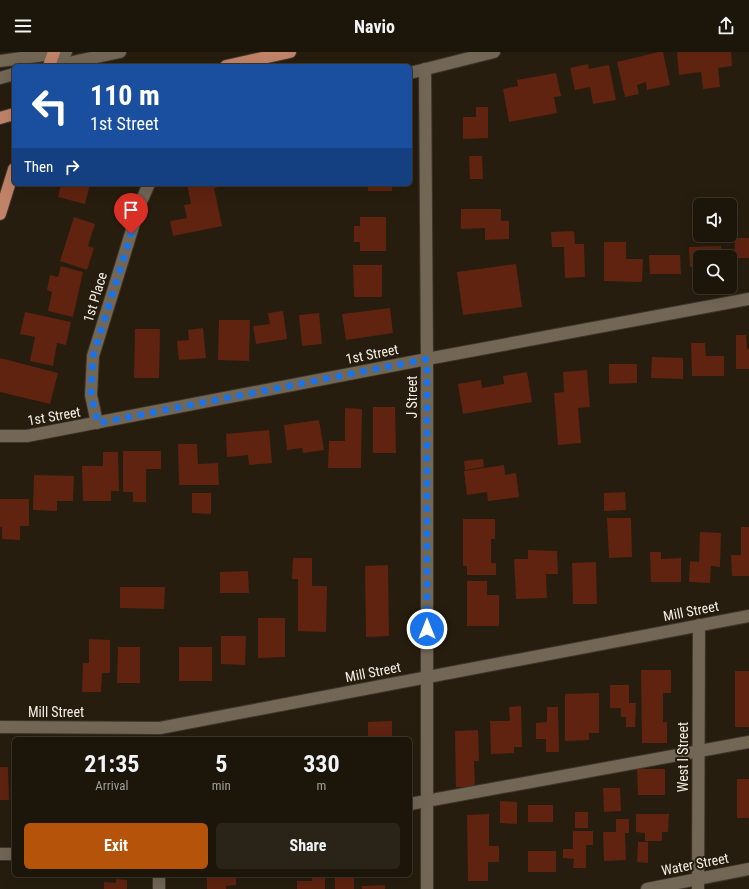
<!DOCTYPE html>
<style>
:root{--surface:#1c160a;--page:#292318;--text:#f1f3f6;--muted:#a09f9c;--line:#3a352b;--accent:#b45309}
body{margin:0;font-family:"Roboto Condensed",sans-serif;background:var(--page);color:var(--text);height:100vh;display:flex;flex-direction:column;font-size:15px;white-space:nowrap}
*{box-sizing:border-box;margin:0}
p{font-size:13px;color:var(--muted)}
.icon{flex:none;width:22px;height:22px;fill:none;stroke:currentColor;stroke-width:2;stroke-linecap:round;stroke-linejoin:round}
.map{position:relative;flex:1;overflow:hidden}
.panel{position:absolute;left:12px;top:685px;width:400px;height:140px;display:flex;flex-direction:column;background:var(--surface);border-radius:6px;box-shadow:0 4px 16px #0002,0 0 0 1px var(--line)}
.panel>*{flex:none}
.banner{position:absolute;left:12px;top:12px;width:400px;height:122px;border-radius:6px;box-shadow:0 4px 16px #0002,0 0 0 1px var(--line);background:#1a4fa0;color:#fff;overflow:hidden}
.buttons{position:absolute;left:693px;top:146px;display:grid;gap:8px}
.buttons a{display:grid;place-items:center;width:44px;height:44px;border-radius:6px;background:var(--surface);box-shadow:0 4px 16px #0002,0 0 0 1px var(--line);font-size:20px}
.pin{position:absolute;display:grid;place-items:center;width:34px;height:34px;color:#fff;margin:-41px -17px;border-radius:50% 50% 50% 0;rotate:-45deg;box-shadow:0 0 4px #0007}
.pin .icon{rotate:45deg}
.me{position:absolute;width:44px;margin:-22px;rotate:0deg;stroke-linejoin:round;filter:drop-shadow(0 0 3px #0008)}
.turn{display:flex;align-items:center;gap:14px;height:84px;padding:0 12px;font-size:18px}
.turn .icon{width:52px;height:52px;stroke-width:2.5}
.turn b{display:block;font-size:28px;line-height:34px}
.then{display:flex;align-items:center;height:38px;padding:0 12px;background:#0003;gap:8px;font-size:15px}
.eta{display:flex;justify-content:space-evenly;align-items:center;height:68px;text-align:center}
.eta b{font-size:24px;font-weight:700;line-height:28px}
.cta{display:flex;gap:8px;margin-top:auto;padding:8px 12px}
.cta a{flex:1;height:46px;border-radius:6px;background:var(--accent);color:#fff;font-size:16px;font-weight:700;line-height:46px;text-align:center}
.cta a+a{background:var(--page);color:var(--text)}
header{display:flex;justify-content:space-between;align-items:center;height:52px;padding:0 12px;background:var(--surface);font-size:18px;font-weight:700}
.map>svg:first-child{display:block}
</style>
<header><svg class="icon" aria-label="menu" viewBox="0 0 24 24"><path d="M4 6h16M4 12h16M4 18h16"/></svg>Navio<svg class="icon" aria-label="share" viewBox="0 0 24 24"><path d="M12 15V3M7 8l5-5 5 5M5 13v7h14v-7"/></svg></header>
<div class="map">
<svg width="749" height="837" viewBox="0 0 749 837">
<rect width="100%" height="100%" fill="#261d0e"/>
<g fill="#5f2310">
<path d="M659,0h4l7,33 -23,5 -1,-8 -9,3 2,9 -14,3 -8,-35z"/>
<path d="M677,0h54l1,14 -14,2 2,19 -17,2 -2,-17 -22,3z"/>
<path d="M588,12l1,5 20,-4 7,35 -23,4 -3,-17 -15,3 -5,-22z"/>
<path d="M556,21l5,23 -7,1 3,16 -48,9 -6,-33 15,-3 -1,-6z"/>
<path d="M476,55h12v31l-25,1v-22h13z"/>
<path d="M469,104h13l1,23h-13z"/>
<path d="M61,132h29l-5,20 -27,-7z"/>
<path d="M187,132h32l1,3 -6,1 8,38 -49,10 -3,-15 17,-3 -3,-13 7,-1z"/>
<rect x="368" y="132" width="24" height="7"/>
<path d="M461,157h40v12h8v18l-24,1v-12l-24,1z"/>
<path d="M74,165l21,7 -7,22 6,2 -7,22 -27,-9z"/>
<path d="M360,165h26v34h-26v-9h-6v-16h6z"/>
<path d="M574,179l1,13h9l1,33 -20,1 -1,-31h-12l-1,-15z"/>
<path d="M735,186h14v20h-15z"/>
<path d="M604,190h22v17h17l-1,23 -38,-1z"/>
<path d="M721,194v11h-21v9l-10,1 -1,-20z"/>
<path d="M649,203h31l1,19h-31z"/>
<path d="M516,212l6,43 -59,8 -6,-43z"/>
<path d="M353,213h29v32h-28z"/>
<path d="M61,214l22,6 -10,45 -25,-6 4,-19 -5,-2 3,-15 8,2z"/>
<path d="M390,256l3,25 -47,7 -4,-26z"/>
<path d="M283,259l4,28 -31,5 -3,-18 17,-2 -2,-11z"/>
<path d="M25,260l46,10 -5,23 -9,-2 -4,23 -23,-5 5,-24 -15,-3z"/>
<path d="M319,261l3,31 -20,2 -3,-31z"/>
<path d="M219,268h31l-1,41 -31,-1z"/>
<path d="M203,276l3,30 -27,2 -2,-19 12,-1 -1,-10z"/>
<path d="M135,277h25l-1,49h-25z"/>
<path d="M736,283h10l1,14h2v20h-13z"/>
<path d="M691,291h14l1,13h18v20h-32z"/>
<path d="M652,305l31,1v21l-32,-1z"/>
<path d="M0,306l58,15 -8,31 -50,-12z"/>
<path d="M609,312h28v19l-28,1z"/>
<path d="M587,318l3,37 -12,1 3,35 -23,2 -4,-52 10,-1 -1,-20z"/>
<path d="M527,320l5,30 -69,12 -5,-30 23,-4 1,8 22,-4 -1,-8z"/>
<path d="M373,355h22l1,46h-23z"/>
<path d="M345,356l17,1 -1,59h-33l1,-27h16z"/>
<path d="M319,368l5,30 -21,3 -1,-5 -15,2 -3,-25z"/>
<path d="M269,378l3,33 -23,2 -1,-10 -21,2 -1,-23z"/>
<path d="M178,392h19l1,20 20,-1 1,22h-40z"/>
<path d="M123,399h38v18h-15v33h-13v-10h-10z"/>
<path d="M103,400h15l1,39h-8v10h-28l-1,-35h21z"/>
<path d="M483,407l1,8 -19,3 -1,-9z"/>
<path d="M504,413l1,10 11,-2 3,24 -31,4 -1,-9 -20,3 -3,-24z"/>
<path d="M34,423l40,1 -1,25h-16v10l-24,-1z"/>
<path d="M625,440l1,18 -22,1v-18z"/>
<path d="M192,441h19v21l-19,-1z"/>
<path d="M0,447h29v27h-9v14l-18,-1v-12h-2z"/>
<path d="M607,466h24l1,39 -23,1z"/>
<path d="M463,467h32v20h-4v24h5v12h-29v-9h-4z"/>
<path d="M741,475h8v49h-17l-1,-21h10z"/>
<path d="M700,480l21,1 -1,34 -9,-1 -1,17 -21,-1 1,-21 9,1z"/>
<path d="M528,498l29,1 1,23h-12l1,24 -31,1 -2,-40h14z"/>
<path d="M650,500h11v7l20,-1v24h-30z"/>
<path d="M293,506h19v28h15l-1,46 -28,-1v-52h-6z"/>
<path d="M596,510l1,42h-24l-1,-41z"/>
<path d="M388,513l1,71 -23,1 -1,-71z"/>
<path d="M248,519l1,22h-29v-21z"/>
<path d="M467,529h20v14h12v31h-32z"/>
<path d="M120,535h45l-1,22 -44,-1z"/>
<path d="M258,566h27v39l-27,1z"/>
<path d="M221,584h25l-1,29 -24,-1z"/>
<path d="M89,587l21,1v33h-8l-1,19h-19l1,-29h6z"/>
<path d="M118,595h22v36h-23z"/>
<rect x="179" y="595" width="33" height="34"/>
<path d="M641,618h30v23h-8v29h4v21h-25z"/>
<rect x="735" y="619" width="14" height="56"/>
<path d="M610,633h19v18h7l-1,24h-9v-10h-5v-9h-11z"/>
<path d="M599,641v40h-10v7l-24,1v-47z"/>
<path d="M521,654l1,41h-8v6l-23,1 -1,-33h20l-1,-14z"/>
<path d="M547,655h11l1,45h-13v-13h-10v-16l11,-1z"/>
<path d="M392,669v18h-24v-17z"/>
<path d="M478,678l1,31h-5l1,26h-19l-1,-56z"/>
<path d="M0,715h8l1,33h-9z"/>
<path d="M637,717h28v26h-27z"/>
<rect x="737" y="727" width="12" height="39"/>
<path d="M603,736h17l1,23 -17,1z"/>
<path d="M500,749l17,1v22l-17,-1z"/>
<rect x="528" y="753" width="25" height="17"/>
<rect x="575" y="760" width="13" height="16"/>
<path d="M489,762v32h10v16h-11v19h-20l-1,-66z"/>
<path d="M636,762h33l-1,18h-6v9h-17v-8l-9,-1z"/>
<path d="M616,767h13v14h-4l1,27 -22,1 -1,-29h13z"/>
<path d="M573,779h20v14h-7v23h-13l1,-9 -11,-1v-9h10z"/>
<path d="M638,790h10v21l-11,-1z"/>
<rect x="528" y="799" width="28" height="21"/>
<path d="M207,823h29v10l-10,1v3h-19z"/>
<path d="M312,823h13v14h-28v-8h15z"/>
<rect x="335" y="823" width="19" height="14"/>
<path d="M116,827l11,1v9h-23v-7l12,1z"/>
<path d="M385,833v4h-23v-3z"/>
</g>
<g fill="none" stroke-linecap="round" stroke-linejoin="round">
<g stroke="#3d352e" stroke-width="14">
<g id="minor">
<path d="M0,9l66,-9"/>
<path d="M54,14l66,-14"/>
<path d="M425,17l2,290v530"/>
<path d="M410,21l84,-21"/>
<path d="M0,26l14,-4"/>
<path d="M97,371l-6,-28 2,-39 47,-152 9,-20"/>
<path d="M0,384h27l400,-77 322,-60"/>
<path d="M0,675l160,1 589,-112"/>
<path d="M410,752l339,-62"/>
<path d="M0,802h14"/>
<path d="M159,837v-14"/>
<path d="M647,837l102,-20"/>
<path d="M698,837l1,-264"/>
</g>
</g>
<g stroke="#3d352e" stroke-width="14">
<g id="major">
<path d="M49,14l5,-14"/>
<path d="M226,14l64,-14"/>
<path d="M0,66l14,-4"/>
<path d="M0,162l14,-45"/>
</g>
</g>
<use href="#minor" stroke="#726655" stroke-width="12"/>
<use href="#major" stroke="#c08368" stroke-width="12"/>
</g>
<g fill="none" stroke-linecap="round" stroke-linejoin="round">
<path stroke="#1a73e8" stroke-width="7" stroke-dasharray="0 12.6" d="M131,182l-38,122 -2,39 7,28 329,-64v270"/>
</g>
<g text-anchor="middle" stroke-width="4" stroke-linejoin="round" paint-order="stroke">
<g font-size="14" fill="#f5eee4" stroke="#261d0e">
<text transform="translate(95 245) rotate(-73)" y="5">1st Place</text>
<text transform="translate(372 302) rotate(-11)" y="5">1st Street</text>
<text transform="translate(412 345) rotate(-90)" y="5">J Street</text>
<text transform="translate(54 364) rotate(-10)" y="5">1st Street</text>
<text transform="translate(691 559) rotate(-11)" y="5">Mill Street</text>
<text transform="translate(373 620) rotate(-11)" y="5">Mill Street</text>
<text x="56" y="665">Mill Street</text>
<text transform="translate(683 705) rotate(-90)" y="5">West I Street</text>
<text transform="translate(695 812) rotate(-11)" y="5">Water Street</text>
</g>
</g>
</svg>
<div class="buttons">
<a><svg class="icon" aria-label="sound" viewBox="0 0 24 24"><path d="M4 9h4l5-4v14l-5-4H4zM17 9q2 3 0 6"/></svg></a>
<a><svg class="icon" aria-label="search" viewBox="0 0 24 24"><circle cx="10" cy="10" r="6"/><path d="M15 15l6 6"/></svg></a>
</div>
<div class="pin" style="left:131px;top:182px;background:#d93025"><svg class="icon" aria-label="arrive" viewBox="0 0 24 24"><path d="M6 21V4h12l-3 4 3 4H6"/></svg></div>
<svg class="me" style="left:427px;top:577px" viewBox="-20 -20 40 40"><circle r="17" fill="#1a73e8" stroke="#fff" stroke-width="3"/><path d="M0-11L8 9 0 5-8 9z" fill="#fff"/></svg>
<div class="banner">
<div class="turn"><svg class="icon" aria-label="left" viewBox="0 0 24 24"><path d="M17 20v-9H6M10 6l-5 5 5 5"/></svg><div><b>110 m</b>1st Street</div></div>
<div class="then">Then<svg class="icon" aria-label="right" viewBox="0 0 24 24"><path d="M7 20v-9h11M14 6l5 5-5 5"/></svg></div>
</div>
<section class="panel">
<div class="eta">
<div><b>21:35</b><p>Arrival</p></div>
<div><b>5</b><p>min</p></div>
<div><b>330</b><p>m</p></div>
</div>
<div class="cta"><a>Exit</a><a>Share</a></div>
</section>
</div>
